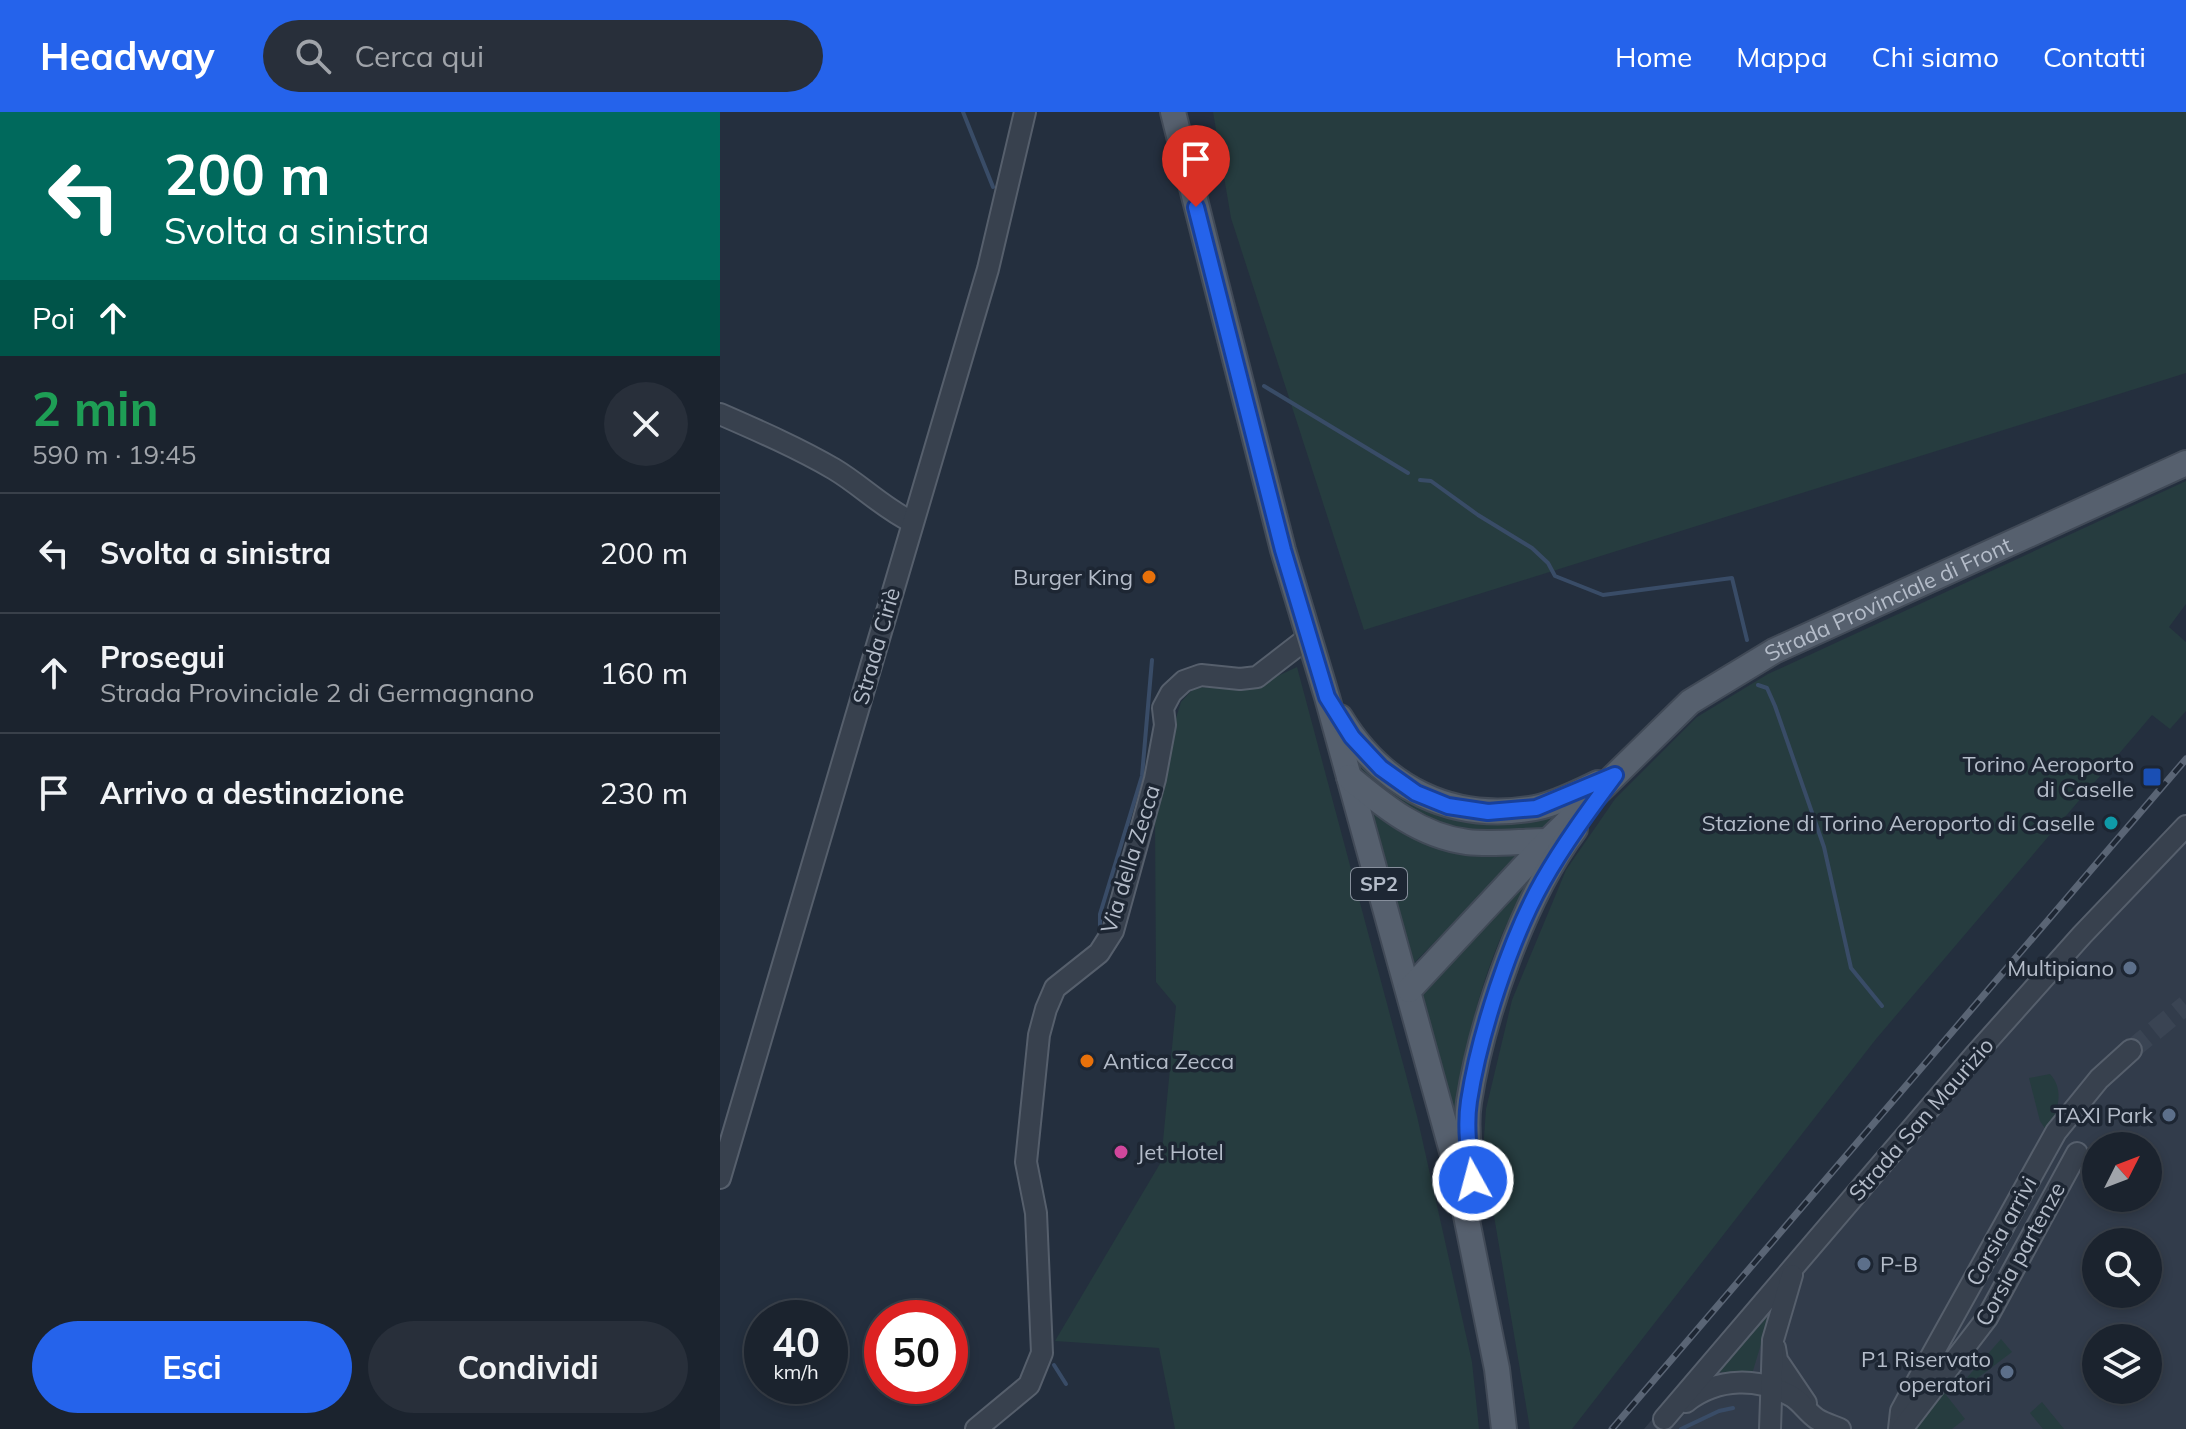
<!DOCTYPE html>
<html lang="it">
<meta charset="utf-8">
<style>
:root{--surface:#1b232e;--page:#282f3a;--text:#f1f3f6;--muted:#a0a4aa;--line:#39404a;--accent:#2563eb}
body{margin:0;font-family:Mulish,sans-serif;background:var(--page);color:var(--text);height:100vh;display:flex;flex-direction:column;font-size:30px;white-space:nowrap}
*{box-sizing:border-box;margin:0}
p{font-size:26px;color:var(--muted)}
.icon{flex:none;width:44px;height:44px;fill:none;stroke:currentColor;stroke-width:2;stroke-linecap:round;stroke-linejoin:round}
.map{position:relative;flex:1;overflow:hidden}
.panel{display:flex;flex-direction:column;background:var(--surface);width:720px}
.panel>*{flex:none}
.top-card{background:#00695c;color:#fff;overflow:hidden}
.needle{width:52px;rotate:48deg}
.buttons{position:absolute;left:1362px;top:1020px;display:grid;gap:16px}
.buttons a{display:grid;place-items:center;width:80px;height:80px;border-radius:50%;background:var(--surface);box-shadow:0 4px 12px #0003,0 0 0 2px var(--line);font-size:40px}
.speed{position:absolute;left:24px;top:1188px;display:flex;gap:16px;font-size:40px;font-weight:700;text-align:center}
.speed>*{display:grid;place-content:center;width:104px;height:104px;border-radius:50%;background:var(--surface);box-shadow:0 4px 12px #0003,0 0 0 2px var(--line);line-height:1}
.speed small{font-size:20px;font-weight:400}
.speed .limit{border:12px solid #d22;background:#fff;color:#111}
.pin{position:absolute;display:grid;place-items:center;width:68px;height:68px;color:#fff;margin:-82px -34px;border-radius:50% 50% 50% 0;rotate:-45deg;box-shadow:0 0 8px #0007}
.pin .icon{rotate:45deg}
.me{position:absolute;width:88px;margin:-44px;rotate:353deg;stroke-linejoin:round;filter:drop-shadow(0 0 6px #0008)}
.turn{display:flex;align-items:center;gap:28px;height:168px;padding:0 32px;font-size:36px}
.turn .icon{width:104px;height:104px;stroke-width:2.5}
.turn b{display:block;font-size:56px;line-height:68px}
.then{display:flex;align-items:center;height:76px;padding:0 32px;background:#0003;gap:16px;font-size:30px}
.round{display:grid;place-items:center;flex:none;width:84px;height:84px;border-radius:42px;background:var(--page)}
.overview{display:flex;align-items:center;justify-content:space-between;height:136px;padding:0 32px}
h1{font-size:48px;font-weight:700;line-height:60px;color:#1e9e55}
.cta{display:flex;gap:16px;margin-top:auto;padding:16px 32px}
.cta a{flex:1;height:92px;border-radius:48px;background:var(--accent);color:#fff;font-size:32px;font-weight:700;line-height:92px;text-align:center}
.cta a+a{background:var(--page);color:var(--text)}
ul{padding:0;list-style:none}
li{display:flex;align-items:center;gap:24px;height:120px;padding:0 32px;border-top:2px solid var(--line)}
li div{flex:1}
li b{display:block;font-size:30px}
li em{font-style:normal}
header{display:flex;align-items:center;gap:48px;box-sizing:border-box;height:112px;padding:0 40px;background:var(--accent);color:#fff}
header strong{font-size:38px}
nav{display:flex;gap:44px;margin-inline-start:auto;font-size:28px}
.search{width:560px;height:72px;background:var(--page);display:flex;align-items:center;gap:20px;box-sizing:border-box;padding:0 28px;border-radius:44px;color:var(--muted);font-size:30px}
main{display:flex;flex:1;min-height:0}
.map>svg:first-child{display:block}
</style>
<header>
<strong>Headway</strong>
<div class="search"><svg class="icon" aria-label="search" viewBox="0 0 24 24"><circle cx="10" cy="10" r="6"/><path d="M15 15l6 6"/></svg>Cerca qui</div>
<nav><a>Home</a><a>Mappa</a><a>Chi siamo</a><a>Contatti</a></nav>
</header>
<main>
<section class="panel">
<div class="top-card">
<div class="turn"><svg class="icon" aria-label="left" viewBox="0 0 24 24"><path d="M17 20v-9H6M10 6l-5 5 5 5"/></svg><div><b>200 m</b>Svolta a sinistra</div></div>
<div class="then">Poi<svg class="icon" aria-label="ahead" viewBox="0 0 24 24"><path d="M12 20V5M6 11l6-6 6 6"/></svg></div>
</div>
<div class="overview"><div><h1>2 min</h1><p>590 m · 19:45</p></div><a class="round"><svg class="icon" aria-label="close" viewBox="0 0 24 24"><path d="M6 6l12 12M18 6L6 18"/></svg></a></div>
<ul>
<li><svg class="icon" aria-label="left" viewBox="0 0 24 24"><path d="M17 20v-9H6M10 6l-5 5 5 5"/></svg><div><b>Svolta a sinistra</b></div><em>200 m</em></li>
<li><svg class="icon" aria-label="ahead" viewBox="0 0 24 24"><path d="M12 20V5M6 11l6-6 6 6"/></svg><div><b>Prosegui</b><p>Strada Provinciale 2 di Germagnano</p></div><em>160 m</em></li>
<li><svg class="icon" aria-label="arrive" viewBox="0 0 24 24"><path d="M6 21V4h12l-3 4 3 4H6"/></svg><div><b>Arrivo a destinazione</b></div><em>230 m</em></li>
</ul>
<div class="cta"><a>Esci</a><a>Condividi</a></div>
</section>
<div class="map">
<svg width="1466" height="1317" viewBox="0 0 1466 1317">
<rect width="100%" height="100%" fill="#242f3e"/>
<path fill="#323c4b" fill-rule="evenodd" d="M1466,703v614h-542l373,-436zM1376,1034h52v52h-52zM1376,1130h52v52h-52zM1376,1226h52v52h-52z"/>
<g fill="#263c3f">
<path d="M493,0h973v261l-822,257 -133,-412z"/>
<path d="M1466,369v123l-17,23 17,15v69l-16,18 -18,-14 -276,324 -304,390h-42l-47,-278 3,-42 26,-109 54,-130 49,-71 82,-82 71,-43z"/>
<path d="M577,555l120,449 55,246 7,67h-304l-16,-81 -104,-7 106,-179 15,-156 -20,-24 -1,-164 17,-87 9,-29 14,-15 54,2z"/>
<path d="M636,642l56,46 156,5 -28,26 -40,2 -52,-5 -45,-22 -43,-33z"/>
<path d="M650,696l156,42 -113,114z"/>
<path d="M819,752c-12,22 -25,44 -35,66 -28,63 -42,131 -50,198l-35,-137z"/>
<path d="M1330,962c15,16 8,40 -4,56l-6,-9 -11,-43z"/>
<path d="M1050,1202l-18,60 -34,-2z"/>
<path d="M1281,1227l11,13 -54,41 -2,-3z"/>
<path d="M1223,1279l22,28 -13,10h-38z"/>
<path d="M1322,1290l22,27h-21l-13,-16z"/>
</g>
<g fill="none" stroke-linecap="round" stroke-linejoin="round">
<g stroke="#394c67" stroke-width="4">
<path d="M243,0l30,75"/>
<path d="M544,274l144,87"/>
<path d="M700,368l11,1 47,34 54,33 16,15 7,13 48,19 129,-17 15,62"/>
<path d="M1038,573l9,3 8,18 49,141 27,121 31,38"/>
<path d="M380,823v-21l42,-138 10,-116"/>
<path d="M334,1253l12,19"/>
<path d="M961,1317l38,-18 14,-3"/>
</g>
<path stroke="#3a4453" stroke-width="20" stroke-dasharray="20 10" stroke-linecap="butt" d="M1411,938l55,-45"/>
<g stroke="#565f6c" stroke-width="24">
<g id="minor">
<path d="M0,302c39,17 78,34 114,55 27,16 49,39 78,53"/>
<path d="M0,1066l268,-909 37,-157"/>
<path d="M1055,1236l2,12 29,43"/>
<path d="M966,1290c32,-25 73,-25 107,-5 9,6 15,16 24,22 6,4 16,7 23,10"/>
<path d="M944,1307l310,-363 108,-121 104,-109"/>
<path d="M256,1317l53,-44 13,-32 -6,-140 -10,-51 13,-127 7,-26 9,-21 44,-35 14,-22 42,-152 10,-54 -2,-17 8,-15 13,-12 17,-6 39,4 17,-2 53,-41"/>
<path d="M1050,1317l3,-89 19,-65"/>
<path d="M1179,1317l2,-18 7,-13 148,-266 43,-53 32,-29"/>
<path d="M1182,1317l85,-111 90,-165"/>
</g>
</g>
<g stroke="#414a57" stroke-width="28">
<g id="major">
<path d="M453,0l110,438 44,147 129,469 41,203 7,60"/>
<path d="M620,605c43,71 112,106 195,91 21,-4 44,-16 63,-25"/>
<path d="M629,665c35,29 71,59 118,65 26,3 55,-1 81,-1"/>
<path id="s1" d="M689,878l139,-149 142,-139 84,-51 412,-188"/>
<path d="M754,1069c-5,-25 -9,-53 -5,-79 13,-85 55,-205 106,-273"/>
</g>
</g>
<use href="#minor" stroke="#38414e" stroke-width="20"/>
<use href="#major" stroke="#56606e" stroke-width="24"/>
<g stroke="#5a6575" stroke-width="7">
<path id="rail" d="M892,1317l574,-670"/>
</g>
<use href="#rail" stroke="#1d2633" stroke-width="4" stroke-dasharray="12" stroke-linecap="butt"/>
</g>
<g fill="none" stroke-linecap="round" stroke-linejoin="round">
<g stroke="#184099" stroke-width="20">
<path id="route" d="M476,95l87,343 44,147 25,40 29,31 35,25 32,13 40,6 48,-4 79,-33c-26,35 -51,69 -72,106 -33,58 -64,155 -74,220 -4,26 0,54 4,79"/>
</g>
<use href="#route" stroke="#2563eb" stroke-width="14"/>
</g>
<g fill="#e8710a" stroke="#1d2633" stroke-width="3">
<circle cx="429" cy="465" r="8"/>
<circle cx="367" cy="949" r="8"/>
</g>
<rect fill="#1a4fb4" stroke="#1d2633" stroke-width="3" x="1422" y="655" width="20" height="20" rx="4"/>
<circle fill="#0f9aa8" stroke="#1d2633" stroke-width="3" cx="1391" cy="711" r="8"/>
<g fill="#5c6f8a" stroke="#1d2633" stroke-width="3">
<circle cx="1410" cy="856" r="8"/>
<circle cx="1449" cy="1003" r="8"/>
<circle cx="1144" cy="1152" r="8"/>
<circle cx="1287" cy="1260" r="8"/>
</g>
<circle fill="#d1479c" stroke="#1d2633" stroke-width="3" cx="401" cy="1040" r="8"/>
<g text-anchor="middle" stroke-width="7" stroke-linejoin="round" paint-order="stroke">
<rect fill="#1d2633" stroke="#878f9c" stroke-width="2" x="631" y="756" width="56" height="32" rx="6"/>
<g font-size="20" font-weight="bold" fill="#b4bcc9">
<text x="659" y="779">SP2</text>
</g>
<g font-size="22" fill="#b4bcc9" stroke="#1d2633" text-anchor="end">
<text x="413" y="473">Burger King</text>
<text x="1414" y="660">Torino Aeroporto<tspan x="1414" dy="25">di Caselle</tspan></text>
<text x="1375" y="719">Stazione di Torino Aeroporto di Caselle</text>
<text x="1394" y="864">Multipiano</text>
<text x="383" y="957" text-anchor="start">Antica Zecca</text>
<text x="1433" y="1011">TAXI Park</text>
<text x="417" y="1048" text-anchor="start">Jet Hotel</text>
<text x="1160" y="1160" text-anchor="start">P-B</text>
<text x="1271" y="1255">P1 Riservato<tspan x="1271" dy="25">operatori</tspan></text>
</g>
<g font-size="22" fill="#b4bcc9" stroke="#1d2633">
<text dy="8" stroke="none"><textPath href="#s1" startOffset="626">Strada Provinciale di Front</textPath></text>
<text transform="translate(156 534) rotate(-74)" y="8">Strada Ciriè</text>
<text transform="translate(410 747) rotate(-73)" y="8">Via della Zecca</text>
<text transform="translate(1201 1007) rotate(-49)" y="8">Strada San Maurizio</text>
<text transform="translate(1281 1119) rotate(-61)" y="8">Corsia arrivi</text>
<text transform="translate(1300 1142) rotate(-61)" y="8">Corsia partenze</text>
</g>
</g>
</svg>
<div class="buttons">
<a><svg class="needle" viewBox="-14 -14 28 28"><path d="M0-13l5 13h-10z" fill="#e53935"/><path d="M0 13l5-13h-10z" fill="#a0a4aa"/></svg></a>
<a><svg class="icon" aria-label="search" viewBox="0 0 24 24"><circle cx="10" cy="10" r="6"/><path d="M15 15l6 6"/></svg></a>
<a><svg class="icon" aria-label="layers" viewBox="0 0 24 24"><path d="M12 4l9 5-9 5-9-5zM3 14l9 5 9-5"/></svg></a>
</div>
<div class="speed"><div>40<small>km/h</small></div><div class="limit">50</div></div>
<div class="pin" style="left:476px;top:95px;background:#d93025"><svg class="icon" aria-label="arrive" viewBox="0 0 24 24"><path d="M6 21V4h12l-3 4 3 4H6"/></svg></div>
<svg class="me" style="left:753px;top:1068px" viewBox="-20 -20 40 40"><circle r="17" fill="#2563eb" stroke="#fff" stroke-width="3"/><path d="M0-11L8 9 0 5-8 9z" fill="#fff"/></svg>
</div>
</main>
